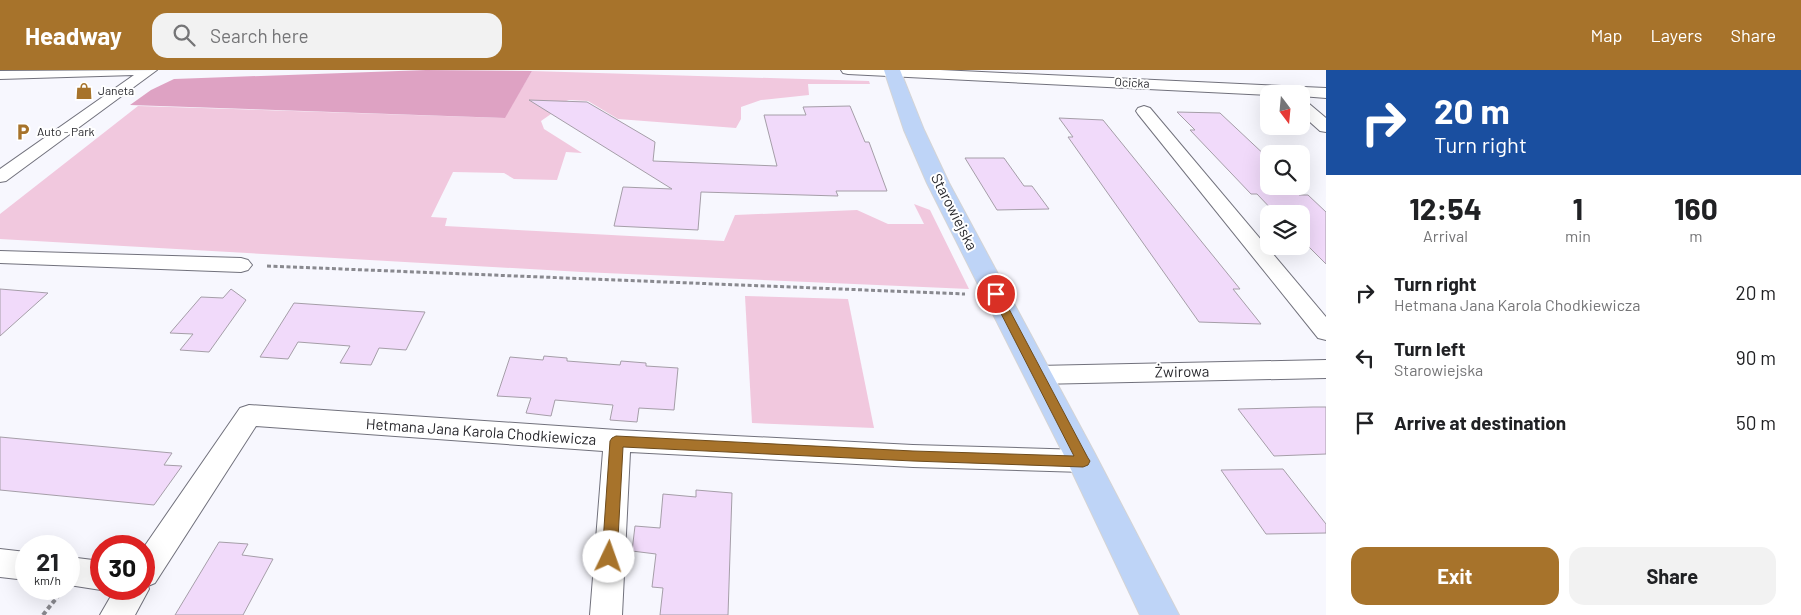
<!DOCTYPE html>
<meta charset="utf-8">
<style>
:root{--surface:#fff;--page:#f2f2f2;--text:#202124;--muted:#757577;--accent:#a7732b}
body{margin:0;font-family:Barlow,sans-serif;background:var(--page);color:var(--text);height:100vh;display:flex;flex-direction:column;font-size:19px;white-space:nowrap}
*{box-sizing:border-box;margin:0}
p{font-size:16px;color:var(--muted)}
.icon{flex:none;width:28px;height:28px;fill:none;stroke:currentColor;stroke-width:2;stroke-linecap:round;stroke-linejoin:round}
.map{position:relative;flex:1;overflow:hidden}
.panel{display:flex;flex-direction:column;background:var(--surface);width:475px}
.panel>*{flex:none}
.guide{background:#1a4fa0;color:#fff;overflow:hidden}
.needle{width:32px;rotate:164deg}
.buttons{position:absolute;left:1260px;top:15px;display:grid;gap:10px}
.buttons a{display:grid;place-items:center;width:50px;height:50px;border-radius:10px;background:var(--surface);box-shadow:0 5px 20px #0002;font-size:25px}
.speed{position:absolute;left:15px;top:465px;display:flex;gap:10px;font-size:25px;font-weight:700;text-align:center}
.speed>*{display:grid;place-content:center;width:65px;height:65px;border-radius:50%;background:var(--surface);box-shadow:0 5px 20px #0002;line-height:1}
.speed small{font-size:12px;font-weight:400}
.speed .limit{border:8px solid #d22;background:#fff;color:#111}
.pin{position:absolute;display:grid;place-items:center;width:42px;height:42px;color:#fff;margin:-21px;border:2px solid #fff;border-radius:50%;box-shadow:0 1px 5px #0007}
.me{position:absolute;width:55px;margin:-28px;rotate:3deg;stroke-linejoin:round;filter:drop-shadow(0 0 4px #0008)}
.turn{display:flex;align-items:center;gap:18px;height:105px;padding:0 25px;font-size:22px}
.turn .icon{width:65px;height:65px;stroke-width:2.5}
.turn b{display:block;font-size:35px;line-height:42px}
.eta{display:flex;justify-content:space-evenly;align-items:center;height:85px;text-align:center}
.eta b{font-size:30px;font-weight:700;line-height:35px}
.primary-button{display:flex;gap:10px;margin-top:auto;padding:10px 25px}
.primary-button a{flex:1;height:58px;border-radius:15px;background:var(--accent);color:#fff;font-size:20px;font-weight:700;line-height:58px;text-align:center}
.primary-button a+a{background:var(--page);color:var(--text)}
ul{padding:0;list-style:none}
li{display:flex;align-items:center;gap:15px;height:65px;padding:0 25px}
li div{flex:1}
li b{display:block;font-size:19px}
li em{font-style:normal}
header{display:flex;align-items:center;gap:30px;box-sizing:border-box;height:70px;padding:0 25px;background:var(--accent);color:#fff}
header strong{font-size:24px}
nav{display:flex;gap:28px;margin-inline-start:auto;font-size:18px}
.search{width:350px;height:45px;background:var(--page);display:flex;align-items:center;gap:12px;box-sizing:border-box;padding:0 18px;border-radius:15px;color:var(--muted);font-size:19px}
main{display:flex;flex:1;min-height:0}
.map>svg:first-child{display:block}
</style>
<header>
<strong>Headway</strong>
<div class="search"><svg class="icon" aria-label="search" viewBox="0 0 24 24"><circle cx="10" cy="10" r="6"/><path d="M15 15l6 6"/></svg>Search here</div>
<nav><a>Map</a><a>Layers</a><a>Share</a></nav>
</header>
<main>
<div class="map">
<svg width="1326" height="545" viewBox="0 0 1326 545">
<rect width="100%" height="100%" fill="#f7f7fe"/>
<g fill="#f1c8de">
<path d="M532,1l337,10 1,3h-62l1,11 -48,5 -20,7v12l-5,9 -118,-9 -30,-18 -19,-1 -14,5 -4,9 -10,7 3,8 38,24 -16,-1 -9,28 -43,-1 -10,-6 -51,-1 -22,45 16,1 -2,8 279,15 11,-26 122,-5 31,14h36l-10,-20 16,6 39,79 -387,-17 -582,-33v-25l138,-108 366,12z"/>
<path d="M745,226l103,3 26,129 -122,-5z"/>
</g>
<path fill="#dea2c3" d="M426,0l106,1 -27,47 -375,-13 21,-15 23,-11z"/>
<g fill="#f1dafa" stroke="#a59ea8">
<path d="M529,30l58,2 68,40 -2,19 124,5 -13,-51h42l-3,-8 47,-1 15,36h4l18,49h-51l2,5 -137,-4 -3,38 -84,-4 9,-39 49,2z"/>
<path d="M1177,42l43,1 49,46v27h21l9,9h9l18,17v52l-25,-25v-25h-25l-19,-20h-6l-61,-64h5z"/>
<path d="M1059,48l44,2 137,169h-7l28,35 -62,-2 -131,-185h5z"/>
<path d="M965,88h39l20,28h8l17,23 -52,1z"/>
<path d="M0,219l48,4 -48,43z"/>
<path d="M231,219l15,11 -37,52 -29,-2 13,-16 -23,-1 31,-36 22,1z"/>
<path d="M294,233l131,9 -19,38 -27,-2 -8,17 -31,-2 10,-17 -52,-4 -10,17 -28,-2z"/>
<path d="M544,286l23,2v3l53,4 1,-4 25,2v3l32,2 -4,42 -35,-2 -2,14 -27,-2 3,-15 -58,-5 -4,16 -25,-3 5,-15 -34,-2 13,-39 33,3z"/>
<path d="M1313,337h13v47l-52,2 -36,-47z"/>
<path d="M0,367l172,16 -8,12 18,1 -28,39 -154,-15z"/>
<path d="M1283,399l43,55v9l-60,1 -45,-64z"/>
<path d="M696,420l36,3 -4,122h-68l3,-27 -11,-1 4,-33 -24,-3 3,-25 25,2 3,-34 33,3z"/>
<path d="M219,472l29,2 -6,11 31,4 -30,56h-68z"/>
</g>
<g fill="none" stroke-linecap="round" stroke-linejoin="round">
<g stroke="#71717c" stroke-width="2">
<g id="street">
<path d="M157,0l-151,111 -6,1v-13l134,-94 -134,4v-8z"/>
<path d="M841,0h99l386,18v10l-25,-2v-2l-32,1 -421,-21 -5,-1z"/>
<path d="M1301,30l6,2 19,16v14l-6,-1 -19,-17z"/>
<path d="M1144,36l6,2 176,209v23l-8,-2 -180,-224 -2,-3 2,-3z"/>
<path d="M0,181l241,7 7,2 4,5 -4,5 -7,2 -241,-9z"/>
<path d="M1326,290v18l-289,6 -9,-3 -3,-6 3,-6 9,-3z"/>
<path d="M249,335l368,25 296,15 170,5 10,3 4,8 -4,8 -10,3 -170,-5 -283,-15 -8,163h-32l13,-164 -347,-25 -101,157 -7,3 1,3 -14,26h-35l15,-26h29v-42l96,-139z"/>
<path d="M0,479l26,3v28l-26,-3z"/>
<path d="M69,487l32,4v28h2l-2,1 -32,-5z"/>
</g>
</g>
<g stroke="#d4d4d5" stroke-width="2">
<path id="primary" d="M884,0h16l24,60 25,53 145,269 85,163h-39l-73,-154 -140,-278 -23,-53z"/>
</g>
<path stroke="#89898f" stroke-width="3" stroke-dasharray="4 2.5" stroke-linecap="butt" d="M267,196l698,28"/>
<path stroke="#89898f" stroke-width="4" stroke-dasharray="4.5 3" stroke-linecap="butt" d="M43,545l15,-19"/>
<use href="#street" fill="#fff" fill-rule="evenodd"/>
<use href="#primary" fill="#bed4f7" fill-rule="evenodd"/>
</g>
<path fill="#a7732b" stroke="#6d4b1c" d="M996,220l5,4 87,164 2,3 -2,4 -5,2 -170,-6 -290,-14 -6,110 -2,5 -6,2 -5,-2 -2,-5 8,-116 2,-3 4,-2 297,15 161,5 -83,-162z"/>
<defs>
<g id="shop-bare" transform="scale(1.35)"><path d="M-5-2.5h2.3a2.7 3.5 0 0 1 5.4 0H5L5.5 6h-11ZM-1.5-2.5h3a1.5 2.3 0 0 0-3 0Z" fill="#a7732b" stroke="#fff" stroke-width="2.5" paint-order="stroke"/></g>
<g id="parking-bare" transform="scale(1.35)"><path d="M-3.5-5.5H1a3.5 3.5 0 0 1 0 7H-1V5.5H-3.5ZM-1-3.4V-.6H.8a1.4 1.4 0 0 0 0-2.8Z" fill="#a7732b" stroke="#fff" stroke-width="2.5" paint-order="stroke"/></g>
</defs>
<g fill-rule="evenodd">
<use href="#shop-bare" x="84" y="21"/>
<use href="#parking-bare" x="23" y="62"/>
</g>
<g text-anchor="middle" stroke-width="4" stroke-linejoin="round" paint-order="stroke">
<g font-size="12" fill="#27272c" stroke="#fff">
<text transform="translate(1132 13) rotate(3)" y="4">Ocicka</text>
</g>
<g font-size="12" fill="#27272c" stroke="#fff" text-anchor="start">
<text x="98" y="25">Janeta</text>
<text x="37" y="66">Auto - Park</text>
</g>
<g font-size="15" fill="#27272c" stroke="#fff">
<text transform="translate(954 142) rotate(63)" y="5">Starowiejska</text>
<text transform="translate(1182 302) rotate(-1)" y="5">Żwirowa</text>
<text transform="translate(481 362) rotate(4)" y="5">Hetmana Jana Karola Chodkiewicza</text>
</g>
</g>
</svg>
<div class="buttons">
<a><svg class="needle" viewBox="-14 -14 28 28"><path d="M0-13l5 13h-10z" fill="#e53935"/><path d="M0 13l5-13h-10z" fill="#757577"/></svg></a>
<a><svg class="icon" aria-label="search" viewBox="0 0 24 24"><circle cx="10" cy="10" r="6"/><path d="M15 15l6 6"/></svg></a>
<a><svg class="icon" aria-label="layers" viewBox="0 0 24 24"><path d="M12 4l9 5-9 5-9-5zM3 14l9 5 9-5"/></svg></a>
</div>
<div class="speed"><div>21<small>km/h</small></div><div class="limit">30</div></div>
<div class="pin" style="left:996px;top:224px;background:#d93025"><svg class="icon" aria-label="arrive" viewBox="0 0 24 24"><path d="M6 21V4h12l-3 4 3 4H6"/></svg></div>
<svg class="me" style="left:609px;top:487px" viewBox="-20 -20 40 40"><circle r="19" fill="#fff"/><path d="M0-13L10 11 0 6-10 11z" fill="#a7732b"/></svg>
</div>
<section class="panel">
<div class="guide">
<div class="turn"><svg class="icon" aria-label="right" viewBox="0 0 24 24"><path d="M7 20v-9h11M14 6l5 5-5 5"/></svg><div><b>20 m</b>Turn right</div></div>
</div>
<div class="eta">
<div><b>12:54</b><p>Arrival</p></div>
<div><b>1</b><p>min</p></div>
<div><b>160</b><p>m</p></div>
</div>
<ul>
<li><svg class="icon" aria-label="right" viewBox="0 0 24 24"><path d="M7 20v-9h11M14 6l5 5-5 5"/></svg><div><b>Turn right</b><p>Hetmana Jana Karola Chodkiewicza</p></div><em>20 m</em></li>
<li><svg class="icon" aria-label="left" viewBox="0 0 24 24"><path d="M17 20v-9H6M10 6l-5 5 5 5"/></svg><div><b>Turn left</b><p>Starowiejska</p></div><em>90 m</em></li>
<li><svg class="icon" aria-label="arrive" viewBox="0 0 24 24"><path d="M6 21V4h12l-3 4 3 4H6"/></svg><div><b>Arrive at destination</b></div><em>50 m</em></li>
</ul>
<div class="primary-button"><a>Exit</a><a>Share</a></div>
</section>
</main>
